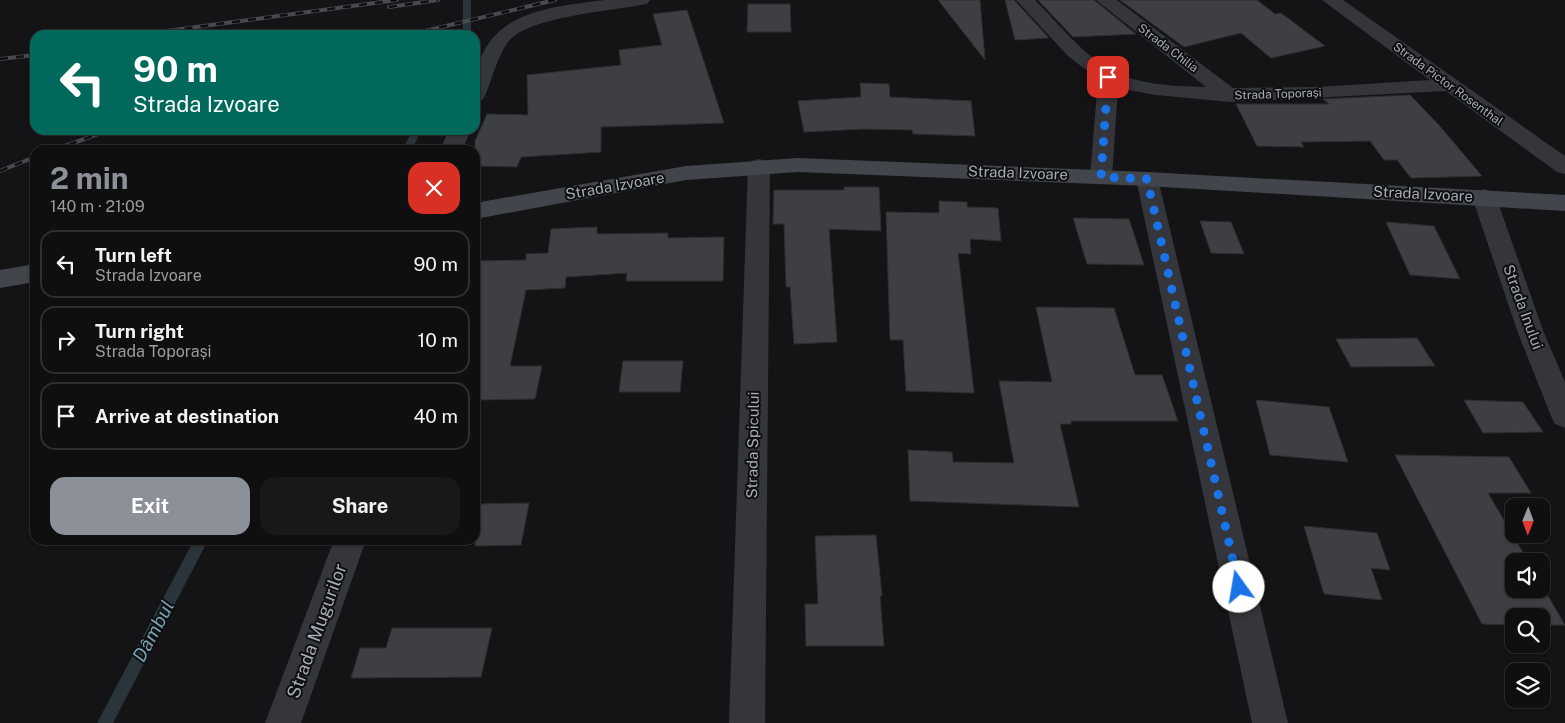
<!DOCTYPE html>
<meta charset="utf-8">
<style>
:root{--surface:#0f0f10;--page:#181819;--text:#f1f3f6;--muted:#9b9c9f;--line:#2f2f30;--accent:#8c9099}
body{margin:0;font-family:"Public Sans",sans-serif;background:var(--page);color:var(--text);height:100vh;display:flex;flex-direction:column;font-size:19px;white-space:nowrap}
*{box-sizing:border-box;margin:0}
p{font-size:16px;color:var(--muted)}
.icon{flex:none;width:28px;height:28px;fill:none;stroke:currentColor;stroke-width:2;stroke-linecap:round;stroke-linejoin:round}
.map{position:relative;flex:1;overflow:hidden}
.panel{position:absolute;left:30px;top:145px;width:450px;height:400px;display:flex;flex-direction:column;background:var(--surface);border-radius:15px;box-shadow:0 1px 4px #0004,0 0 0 1px var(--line)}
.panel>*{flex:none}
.top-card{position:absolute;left:30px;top:30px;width:450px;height:105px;border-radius:15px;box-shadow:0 1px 4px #0004,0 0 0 1px var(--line);background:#00695c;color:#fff;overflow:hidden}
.needle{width:32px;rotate:181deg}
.controls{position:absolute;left:1505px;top:498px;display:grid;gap:10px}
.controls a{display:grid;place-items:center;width:45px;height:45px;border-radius:10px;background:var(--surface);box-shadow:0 1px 4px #0004,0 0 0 1px var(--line);font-size:25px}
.pin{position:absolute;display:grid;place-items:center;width:42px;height:42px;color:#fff;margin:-21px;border-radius:10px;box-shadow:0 2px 8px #0006}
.me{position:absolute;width:55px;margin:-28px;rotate:347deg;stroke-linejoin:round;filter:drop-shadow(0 0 4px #0008)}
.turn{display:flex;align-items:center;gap:18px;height:105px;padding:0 20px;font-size:22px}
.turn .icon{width:65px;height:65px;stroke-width:2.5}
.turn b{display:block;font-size:35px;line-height:42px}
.round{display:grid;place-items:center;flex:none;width:52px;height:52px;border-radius:15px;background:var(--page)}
.overview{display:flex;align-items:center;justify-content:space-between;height:85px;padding:0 20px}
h1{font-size:30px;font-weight:700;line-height:38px;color:var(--accent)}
.action{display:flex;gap:10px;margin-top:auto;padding:10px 20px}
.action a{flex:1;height:58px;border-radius:15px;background:var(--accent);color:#fff;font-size:20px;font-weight:700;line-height:58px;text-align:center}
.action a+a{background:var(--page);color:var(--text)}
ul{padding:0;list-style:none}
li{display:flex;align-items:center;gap:15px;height:68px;margin:0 10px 8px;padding:0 10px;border:2px solid var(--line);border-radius:15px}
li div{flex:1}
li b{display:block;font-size:19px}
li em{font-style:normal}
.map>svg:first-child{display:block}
</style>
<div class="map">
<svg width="1565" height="723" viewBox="0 0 1565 723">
<rect width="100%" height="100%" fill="#141416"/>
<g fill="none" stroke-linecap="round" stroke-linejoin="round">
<g fill="#29353a" fill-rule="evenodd">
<rect x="463" y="0" width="8" height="35"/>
<path d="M413,130h8l-9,20h-10z"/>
<path d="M194,540h14l-95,183h-16z"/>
</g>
</g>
<g fill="#3e3f43" stroke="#2d2e32">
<path d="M938,0h42l5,60z"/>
<path d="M1005,0h9l35,38 -34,2z"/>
<path d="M1038,0h56l42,34 -63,3z"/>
<path d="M1120,0h137l18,14 6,-1 44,33 -54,12 -30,-25 -57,14z"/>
<path d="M748,4h42l1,28h-44z"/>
<path d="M687,10l37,113 -123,4v25l-80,5 -4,10 -42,-1v-25l12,-27 41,1 -1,-40 94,-10 -2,-15 43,-5 -9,-31z"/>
<path d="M860,83l29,1 1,13 81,4 4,35 -62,-2 -1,-4 -48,-1 -60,3 -6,-31 63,-4z"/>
<path d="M1410,95l28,29 44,52 -71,2 -14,-18h-13l-14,-19 -69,1 3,5 -47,-1 -21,-42h93l-6,-5z"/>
<path d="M844,187h35l2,44 -52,-2 8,113 -43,2 -4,-57h-4l-2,-63h-11l1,-34h70z"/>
<path d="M939,201l28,1v5l31,1 3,33 -31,-2 1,15 -13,-1 16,140 -68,-2 -3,-51h-13l-4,-128 53,1z"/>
<path d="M1073,218l56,1 15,46 -57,-1z"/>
<path d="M1200,221l31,1 13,32 -33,-1z"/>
<path d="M1386,222l48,4 26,53 -50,-4z"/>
<path d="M597,227v7l71,-1v5l56,-1 -1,44h-97l1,-8 -61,4 -1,11 -39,2 -16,76h32l-7,33 -60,1v-139l51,-1v-6l22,-1 3,-24z"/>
<path d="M1036,307l78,1 21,67h27l16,46h-107v3h-11l19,83 -169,-6 -2,-51 44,2 1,10 61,1 -15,-82 53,1z"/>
<path d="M1417,338l18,28 -84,1 -15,-28z"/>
<path d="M623,361h60l-3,31h-61z"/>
<path d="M1256,400l73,7 19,55 -78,-7z"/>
<path d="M1464,400l59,2 20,30 -60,1z"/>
<path d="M1395,455l114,2 22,36h-43l40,68h-14v28h27v-5l24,41h-24v-9h-27v9l-32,-1z"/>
<path d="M529,503l-8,42 -46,1v-42z"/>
<path d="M1304,526l73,7 13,37 -19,-2 11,32 -58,-6z"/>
<path d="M876,535l6,61h-2l4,50h-78l-1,-42h13l-3,-68z"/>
<path d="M392,628h100l-11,49 -130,1 9,-30h26z"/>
</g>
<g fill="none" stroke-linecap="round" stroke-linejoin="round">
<g fill="#34363b" fill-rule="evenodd">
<path d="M605,0h45l-3,4 -6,1c-31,6 -114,12 -133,37 -11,15 -16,37 -23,54l-3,4 -7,2c0,-10 -2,-21 0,-31 1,-6 5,-12 8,-18 21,-44 78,-47 122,-53z"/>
<path d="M1016,0h19c29,29 57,68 98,79 23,7 49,7 73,8l-110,-87h21l116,88 85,-1 112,-7 -108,-80h21l222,156v18l-8,-2 -111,-81 -216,11 -74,-7 -38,-7 -6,89 -3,5 -8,2 -8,-2 -3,-5 8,-98 -30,-23z"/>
<path d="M449,130h22l-9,20h-22z"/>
<path d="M759,159l8,2 3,5 -5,557h-36l19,-557 3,-5z"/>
<path d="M1147,172l8,2 3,5 130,544h-36l-116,-544 3,-5z"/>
<path d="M1484,189l8,3 4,5 48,136 21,49v46l-10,-4 -4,-8 -33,-83 -46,-136 4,-5z"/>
<path d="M334,540h32l-65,183h-36z"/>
</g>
<g fill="#42454b" fill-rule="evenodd">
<path d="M798,158l349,14 418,23v16l-418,-25 -349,-14 -112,8 -211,39v-16l211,-37z"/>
<path d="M35,264v18l-35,6v-18z"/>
</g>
<g stroke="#474a50" stroke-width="4">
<g id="rail">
<path d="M389,7l49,-7"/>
<path d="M137,35l260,-35"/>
<path d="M408,35l147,-35"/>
<path d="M0,59l35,-4"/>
<path d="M54,150l55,-20"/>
<path d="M0,171l35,-14"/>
</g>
</g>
<use href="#rail" stroke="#0f0f11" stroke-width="2.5" stroke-dasharray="8" stroke-linecap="butt"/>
</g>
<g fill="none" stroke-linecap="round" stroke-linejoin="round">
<path stroke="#1a73e8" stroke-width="9" stroke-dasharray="0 16.2" d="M1108,77l-7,100 46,2 92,408"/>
</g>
<g text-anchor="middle" stroke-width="4" stroke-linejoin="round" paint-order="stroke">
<g font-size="12" fill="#a4acb7" stroke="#0f0f11">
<text transform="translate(1168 48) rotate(37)" y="4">Strada Chilia</text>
<text transform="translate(1448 84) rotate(36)" y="4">Strada Pictor Rosenthal</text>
<text transform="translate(1278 94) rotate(-2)" y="4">Strada Toporași</text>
</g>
<g font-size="15" fill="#a4acb7" stroke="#0f0f11">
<text transform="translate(1018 173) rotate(2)" y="5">Strada Izvoare</text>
<text transform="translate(615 186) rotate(-10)" y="5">Strada Izvoare</text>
<text transform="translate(1423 194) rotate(3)" y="5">Strada Izvoare</text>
<text transform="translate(1523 307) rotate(70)" y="5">Strada Inului</text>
<text transform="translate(753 445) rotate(-89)" y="5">Strada Spicului</text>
</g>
<g font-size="18" fill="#a4acb7" stroke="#0f0f11">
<text transform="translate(317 631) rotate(-70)" y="6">Strada Mugurilor</text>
</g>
<g font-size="19" font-style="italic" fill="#78a0b5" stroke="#0f0f11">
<text transform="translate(153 631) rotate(-62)" y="7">Dâmbul</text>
</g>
</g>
</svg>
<div class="controls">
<a><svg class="needle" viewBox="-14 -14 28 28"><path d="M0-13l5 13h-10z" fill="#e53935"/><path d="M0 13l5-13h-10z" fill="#9b9c9f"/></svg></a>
<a><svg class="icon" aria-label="sound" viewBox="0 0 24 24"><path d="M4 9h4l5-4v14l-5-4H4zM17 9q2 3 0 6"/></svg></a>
<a><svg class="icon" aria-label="search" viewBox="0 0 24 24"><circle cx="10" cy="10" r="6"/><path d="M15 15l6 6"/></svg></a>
<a><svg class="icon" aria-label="layers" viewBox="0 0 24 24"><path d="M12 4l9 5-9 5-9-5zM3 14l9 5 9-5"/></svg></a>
</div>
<div class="pin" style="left:1108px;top:77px;background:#d93025"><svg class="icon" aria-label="arrive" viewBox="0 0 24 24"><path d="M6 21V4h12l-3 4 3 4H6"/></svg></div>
<svg class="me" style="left:1239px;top:587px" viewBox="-20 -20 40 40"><circle r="19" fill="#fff"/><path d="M0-13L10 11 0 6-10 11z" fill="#1a73e8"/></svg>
<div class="top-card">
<div class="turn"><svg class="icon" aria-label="left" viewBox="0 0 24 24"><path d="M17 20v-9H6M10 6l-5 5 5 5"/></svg><div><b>90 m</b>Strada Izvoare</div></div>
</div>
<section class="panel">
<div class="overview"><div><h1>2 min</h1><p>140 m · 21:09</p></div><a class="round" style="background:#d93025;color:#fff"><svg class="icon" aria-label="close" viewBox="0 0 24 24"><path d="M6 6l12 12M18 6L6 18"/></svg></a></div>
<ul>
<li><svg class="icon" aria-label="left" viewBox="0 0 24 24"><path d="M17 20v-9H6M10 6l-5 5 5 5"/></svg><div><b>Turn left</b><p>Strada Izvoare</p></div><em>90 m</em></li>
<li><svg class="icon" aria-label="right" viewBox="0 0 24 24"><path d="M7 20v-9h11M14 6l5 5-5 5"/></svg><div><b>Turn right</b><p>Strada Toporași</p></div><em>10 m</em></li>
<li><svg class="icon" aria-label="arrive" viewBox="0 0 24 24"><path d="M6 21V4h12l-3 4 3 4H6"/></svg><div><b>Arrive at destination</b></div><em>40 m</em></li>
</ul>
<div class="action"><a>Exit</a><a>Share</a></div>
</section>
</div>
